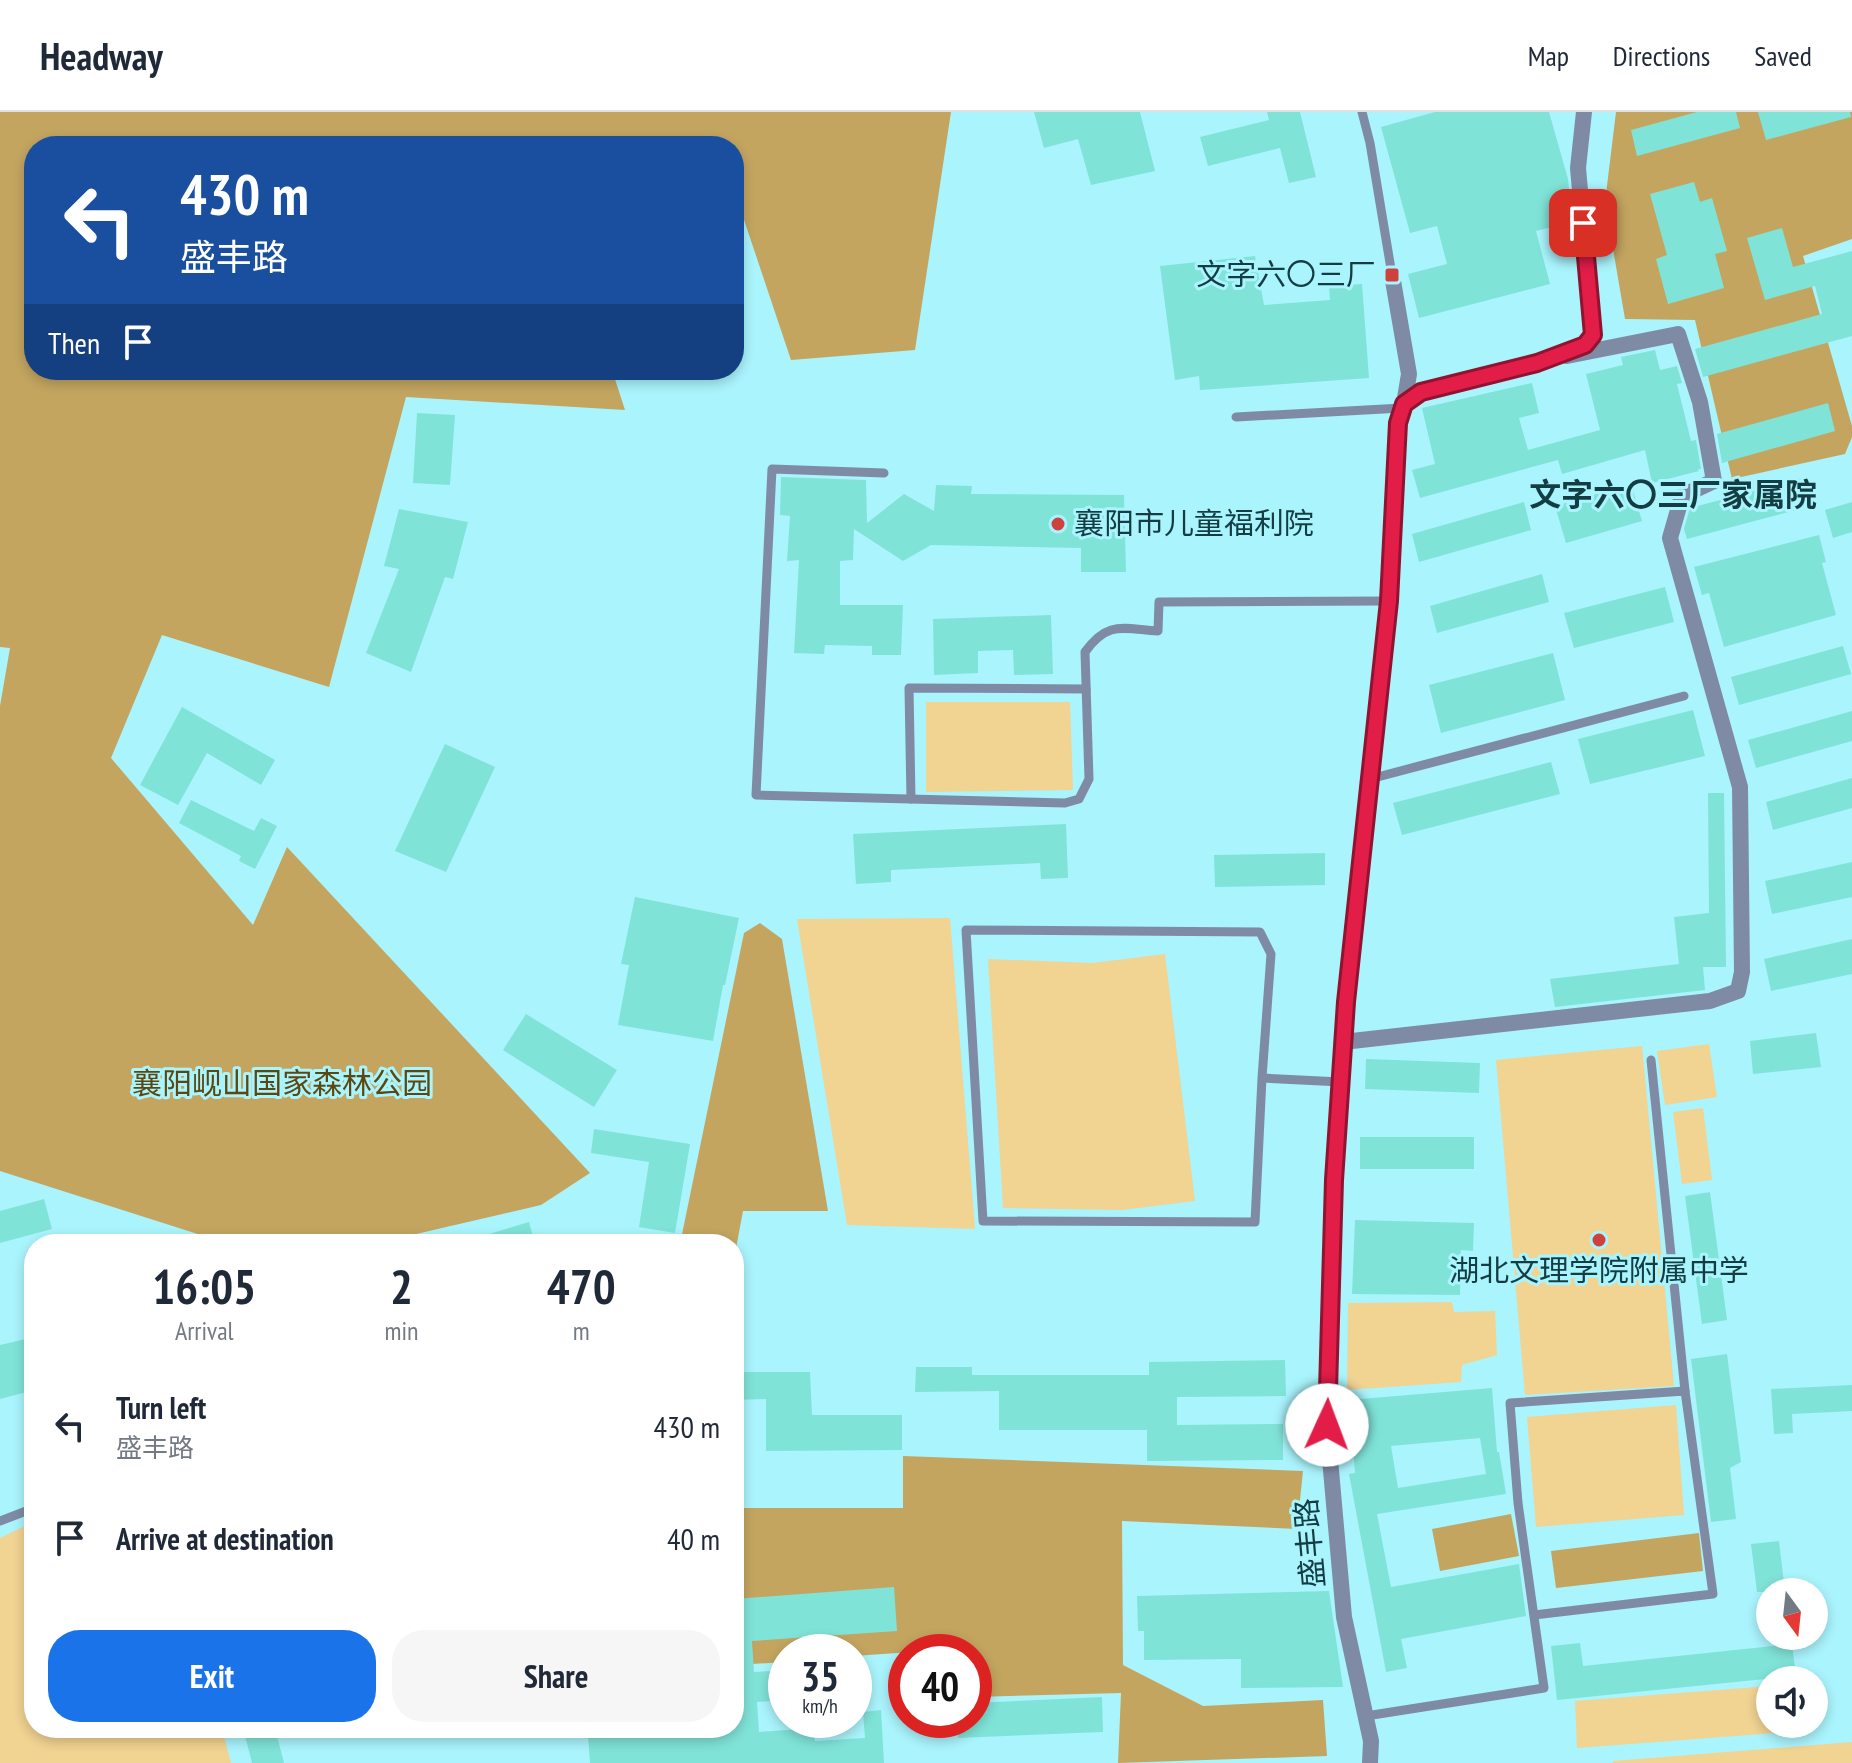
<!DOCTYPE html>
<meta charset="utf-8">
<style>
:root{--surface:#fff;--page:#f6f6f7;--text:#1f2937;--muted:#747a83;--line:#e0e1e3;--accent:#1a73e8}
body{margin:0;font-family:"PT Sans Narrow","Noto Sans SC",sans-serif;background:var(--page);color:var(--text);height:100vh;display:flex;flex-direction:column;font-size:30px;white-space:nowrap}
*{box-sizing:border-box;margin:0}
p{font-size:26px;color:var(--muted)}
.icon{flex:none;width:44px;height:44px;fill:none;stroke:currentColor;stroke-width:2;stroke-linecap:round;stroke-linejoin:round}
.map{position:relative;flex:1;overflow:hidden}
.drawer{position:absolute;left:24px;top:1122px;width:720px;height:504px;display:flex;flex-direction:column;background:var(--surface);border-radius:32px;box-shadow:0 4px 12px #0003}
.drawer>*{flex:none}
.hud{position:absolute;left:24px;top:24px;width:720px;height:244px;border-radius:32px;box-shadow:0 4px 12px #0003;background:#1a4fa0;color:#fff;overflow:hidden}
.needle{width:52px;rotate:165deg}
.controls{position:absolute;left:1756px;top:1466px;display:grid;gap:16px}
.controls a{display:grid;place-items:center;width:72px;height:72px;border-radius:50%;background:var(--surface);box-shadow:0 4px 12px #0003;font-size:40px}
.speed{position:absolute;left:768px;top:1522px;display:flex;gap:16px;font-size:40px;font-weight:700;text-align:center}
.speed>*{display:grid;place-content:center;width:104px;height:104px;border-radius:50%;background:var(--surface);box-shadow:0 4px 12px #0003;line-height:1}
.speed small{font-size:20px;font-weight:400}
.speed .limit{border:12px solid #d22;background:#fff;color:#111}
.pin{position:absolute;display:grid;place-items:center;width:68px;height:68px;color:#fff;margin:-34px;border-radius:16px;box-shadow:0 4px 12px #0006}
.me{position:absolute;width:88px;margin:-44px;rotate:2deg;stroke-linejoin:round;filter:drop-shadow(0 0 6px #0008)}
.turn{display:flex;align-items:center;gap:28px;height:168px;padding:0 24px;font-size:36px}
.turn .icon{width:104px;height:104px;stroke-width:2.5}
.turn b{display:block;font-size:56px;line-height:68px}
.then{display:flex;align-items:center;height:76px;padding:0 24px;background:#0003;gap:16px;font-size:30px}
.eta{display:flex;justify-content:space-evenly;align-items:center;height:136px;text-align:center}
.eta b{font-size:48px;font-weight:700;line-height:56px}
.action{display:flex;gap:16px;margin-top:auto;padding:16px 24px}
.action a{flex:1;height:92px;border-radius:32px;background:var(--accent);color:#fff;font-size:32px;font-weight:700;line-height:92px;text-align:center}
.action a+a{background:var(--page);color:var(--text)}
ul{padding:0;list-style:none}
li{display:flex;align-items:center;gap:24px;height:112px;padding:0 24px}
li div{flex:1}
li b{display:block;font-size:30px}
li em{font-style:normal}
header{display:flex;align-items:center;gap:48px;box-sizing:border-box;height:112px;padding:0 40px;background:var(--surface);border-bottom:2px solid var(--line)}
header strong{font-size:38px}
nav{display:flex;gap:44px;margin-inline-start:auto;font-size:28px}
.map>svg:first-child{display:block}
</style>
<header>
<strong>Headway</strong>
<nav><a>Map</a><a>Directions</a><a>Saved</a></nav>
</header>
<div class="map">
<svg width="1852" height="1651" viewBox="0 0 1852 1651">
<rect width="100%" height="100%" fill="#aaf4fd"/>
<g fill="#f1d392">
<path d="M926,590h144l3,88 -147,2z"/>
<path d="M950,806l25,311 -128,-4 -50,-306z"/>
<path d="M1165,842l30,247 -73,9 -119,-2 -15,-249 104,4z"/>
<path d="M1709,932l8,53 -52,8 -8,-54z"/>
<path d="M1642,934l32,340 -149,9 -29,-335z"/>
<path d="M1703,996l9,72 -30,4 -9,-72z"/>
<path d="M1452,1190l2,10 41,-1 2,44 -35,10 -1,17 -114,8 1,-87z"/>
<path d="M1676,1293l8,110 -148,12 -9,-110z"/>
<path d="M25,1414h9v202h188l9,35h-231v-225z"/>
<path d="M1770,1574v38h5l1,9 -199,15 -2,-47z"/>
<path d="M1852,1630v21h-239v-2z"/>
</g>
<g fill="#c3a560">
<path d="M0,0h951l-36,238 -124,10 -57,-170v-44h-700v224h578l13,40 -219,-13 -77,290 -167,-52 -51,123 142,167 34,-78 303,326 -49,32 -168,39h-144l-229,-73v-465l10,-58 -10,-1z"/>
<path d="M1616,0h236v127l-49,17 49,170v11l-7,17 -113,25 -37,-159 -70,-1 -20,-117z"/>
<path d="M760,811l22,16 46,272h-85l-9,48v-15h-54l64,-311z"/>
<path d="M903,1344l400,15 -6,58 -175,-8 1,144 80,41 120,-6 4,56 -209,7 3,-70 -147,4v-45l-48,-1 -72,5v-4h-68v10l-52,3v-157h169z"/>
<path d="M1511,1402l8,42 -79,15 -8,-42z"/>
<path d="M1699,1421l4,38 -147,17 -5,-37z"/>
</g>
<g fill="#80e3d8" fill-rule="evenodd">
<path d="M1034,0h106l15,59 -64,14 -13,-46 -34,9z"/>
<path d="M1267,0h33l16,65 -27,6 -9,-35 -72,18 -8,-29 69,-17z"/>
<path d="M1435,0h114l19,67 1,10 -5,2 8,31 -36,9 14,53 -131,34 -11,-44 39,-10 -10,-38 -27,7 -29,-106z"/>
<path d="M1697,0h39l4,16 -103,28 -6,-26z"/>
<path d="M1758,0h92l1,5 -85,23z"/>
<path d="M1694,70l6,20 12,-4 15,53 -12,3 9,34 -56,16 -12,-45 11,-4 -17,-61z"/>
<path d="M1782,116l11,39 59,-16v85l-149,41 -8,-28 127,-35 -7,-28 -50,14 -18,-62z"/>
<path d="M1255,144l9,49 66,-5 -1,-14 33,-2 7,94 -169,12 -1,-14 -24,4 -15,-114z"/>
<path d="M1655,238l5,20 17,-4 5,17 -5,1 14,57 5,-1 5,29h-3l1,2 -47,12 -7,-33 -83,24 -4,-14 -138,38 -8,-28 23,-6 -13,-56 110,-25 7,30 -20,5 9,32 72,-20 -14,-56 37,-9 -2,-8z"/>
<path d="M1828,291l7,28 -113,32 -5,-29z"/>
<path d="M417,301l38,2 -5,70 -37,-2z"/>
<path d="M781,365l85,3 1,43 37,-29 30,17 2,-26 36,1 -1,8 153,1 2,77h-45v-24l-150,-3 -28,16 -49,-32 -1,31 -13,1v44h63l-2,50h-29v-9l-47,-1 -1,9 -30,-1 5,-93 -12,1 3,-45 -10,-1z"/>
<path d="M1803,366l8,28 -124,33 -3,-10 6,-21z"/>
<path d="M1631,372l11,37 -76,22 -11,-37z"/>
<path d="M1524,390l7,28 -112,32 -7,-28z"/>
<path d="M1852,390v30l-19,6 -8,-28z"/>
<path d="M399,397l69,13 -15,57 -8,-2 -34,95 -45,-19 33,-84 -15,-3z"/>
<path d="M1819,423l7,27 -4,1 14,52 -112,32 -15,-54 -7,2 -8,-28z"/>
<path d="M1542,462l7,28 -112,31 -7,-27z"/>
<path d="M1665,475l9,35 -100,26 -10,-35z"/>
<path d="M1051,503l2,59 -39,1 -1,-25 -35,1v22l-44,2 -1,-56z"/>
<path d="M1843,534l8,28 -112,31 -8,-28z"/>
<path d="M1553,541l12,47 -124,33 -12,-48z"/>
<path d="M182,595l93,53 -14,25 -54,-32 -29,52 -38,-20z"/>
<path d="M1693,598l12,46 -115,28 -12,-45z"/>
<path d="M1852,599v30l-96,27 -8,-28z"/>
<path d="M445,632l50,23 -49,105 -51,-21z"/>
<path d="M1551,650l9,32 -158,41 -9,-32z"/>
<path d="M1852,666v30l-79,22 -7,-28z"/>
<path d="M1708,681h16l2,174h-23l2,23 -150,17 -5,-28 129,-15 -5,-47 35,-4z"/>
<path d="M191,688l63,31 7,-13 16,8 -22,43 -16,-8 2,-5 -62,-33z"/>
<path d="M1066,712l2,54 -27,1 -1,-16 -149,7v12l-35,2 -3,-50z"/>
<path d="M1325,741v32l-110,2 -1,-32z"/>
<path d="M1852,750v35l-80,17 -7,-33z"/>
<path d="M635,785l104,21 -14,67h-2l-10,56 -95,-16 11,-60 -8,-1z"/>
<path d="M1852,827v35l-81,17 -7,-32z"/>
<path d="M526,902l91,56 -23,37 -91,-57z"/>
<path d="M1816,921l5,34 -68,7 -3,-33z"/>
<path d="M1366,947l114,4 -1,30 -114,-4z"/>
<path d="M594,1017l96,15 -15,89 -36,-6 10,-65 -58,-9z"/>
<rect x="1360" y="1025" width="114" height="32"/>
<path d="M1710,1080l17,128 -25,4 -17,-128z"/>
<path d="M44,1087l8,30 -52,14v-32z"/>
<path d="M1355,1108l119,3 -1,28 -12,-1 -1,45 -108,-1z"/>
<path d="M529,1110l6,22h-65l-1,-4z"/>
<path d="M34,1225v53l-34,9v-54z"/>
<path d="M1727,1242l14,108 -11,6 6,51 -25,3 -20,-163z"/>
<path d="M1285,1248l1,36 -109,1v28l106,-1v36l-136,1v-31h-148v-39l-84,1 1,-25h56v8h177v-13z"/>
<path d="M734,1260h76l2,43h90v35l-136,1v-52l-32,1z"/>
<path d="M1852,1273v26l-60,3 1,19 -19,1 -3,-45z"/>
<path d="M1492,1276l5,64h2l7,42 -129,20 14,73 128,-23 7,52 -125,23 6,29 -21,4 -37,-198 6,-1 -6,-73zM1480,1326l6,36 -88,14 -7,-42z"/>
<path d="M1779,1429l6,51h-28l-6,-48z"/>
<path d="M894,1475l3,44 -145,10 2,31 17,-1 2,30 -16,1 2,30 55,-4 1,13 50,-3 -2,-26 18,-2 3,53h-294l-2,-27 118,-8h28v-129z"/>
<path d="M1329,1479l14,96 -102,1v-29l-97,1v-29h-6l-1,-35z"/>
<path d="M1580,1531l3,23 209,-22 4,32 -239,24 -6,-54z"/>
<path d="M1102,1585l1,35 -145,6 -1,-18h17v-17z"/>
<path d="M243,1616h32l9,35h-32z"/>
</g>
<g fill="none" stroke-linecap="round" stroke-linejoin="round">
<g stroke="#7f8ba5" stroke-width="9">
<path d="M1362,0l8,31 22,132"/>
<path d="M1236,305l166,-9"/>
<path d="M884,361l-112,-4 -16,326 309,8 14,-4 10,-20 -4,-127c23,-32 38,-23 73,-21l1,-29 230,-1"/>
<path d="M1370,667l314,-83"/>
<path d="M911,687l-2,-111 177,1"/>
<path d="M1651,948l34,331"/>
<path d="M1262,966l9,-124 -11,-22 -294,-2 17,291 272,1 7,-144 79,4"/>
<path d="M0,1409l34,-13"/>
<path d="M1366,1604l178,-28 -26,-185 -8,-100 175,-12 28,203 -179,21"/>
</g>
<g stroke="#7f8ba5" stroke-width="16">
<path d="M1392,163l17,99 -5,30"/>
<path d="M1343,930l367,-41 28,-10 4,-19 -2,-185 -70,-249 12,-42 32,-15 -14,-79 -22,-68 -111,22"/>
</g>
<path stroke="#7f8ba5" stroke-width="16" d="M1370,1651l1,-22 -27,-124 -17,-192 7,-245 12,-178 43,-401 9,-178 6,-19 17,-12 116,-29 48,-18 8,-10 -15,-167 6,-56"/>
</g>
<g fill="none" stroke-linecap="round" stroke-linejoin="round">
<g stroke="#92132f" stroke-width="20">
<path id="route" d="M1327,1313l7,-245 12,-178 43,-401 9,-178 6,-19 17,-12 116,-29 48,-18 8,-10 -10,-112"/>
</g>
<use href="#route" stroke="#e11d48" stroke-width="14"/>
</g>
<g fill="#cf413d" stroke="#aaf4fd" stroke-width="3">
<rect x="1384" y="155" width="16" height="16" rx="4"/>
<circle cx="1058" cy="412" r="8"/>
<circle cx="1599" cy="1128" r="8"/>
</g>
<g text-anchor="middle" stroke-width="6" stroke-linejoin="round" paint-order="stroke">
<g font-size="30" fill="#133d42" stroke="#aaf4fd" text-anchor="end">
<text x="1376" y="173">文字六〇三厂</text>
<text x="1074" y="422" text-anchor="start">襄阳市儿童福利院</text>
<text x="1599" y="1169" text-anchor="middle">湖北文理学院附属中学</text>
</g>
<g font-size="30" fill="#5c4711" stroke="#aaf4fd">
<text x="282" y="982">襄阳岘山国家森林公园</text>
</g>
<g font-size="30" fill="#133d42" stroke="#aaf4fd">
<text transform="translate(1310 1431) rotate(-95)" y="10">盛丰路</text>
</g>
<g font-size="32" font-weight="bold" fill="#133d42" stroke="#aaf4fd">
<text x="1673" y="394">文字六〇三厂家属院</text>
</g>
</g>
</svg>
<div class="controls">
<a><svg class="needle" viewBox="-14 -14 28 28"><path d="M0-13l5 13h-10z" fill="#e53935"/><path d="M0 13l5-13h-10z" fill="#747a83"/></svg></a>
<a><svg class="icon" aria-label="sound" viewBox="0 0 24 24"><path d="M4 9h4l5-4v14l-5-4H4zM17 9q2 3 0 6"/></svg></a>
</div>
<div class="speed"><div>35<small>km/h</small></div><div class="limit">40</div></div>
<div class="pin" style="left:1583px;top:111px;background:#d93025"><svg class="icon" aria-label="arrive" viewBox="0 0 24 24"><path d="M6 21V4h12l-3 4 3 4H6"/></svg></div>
<svg class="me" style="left:1327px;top:1313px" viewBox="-20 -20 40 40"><circle r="19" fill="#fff"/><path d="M0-13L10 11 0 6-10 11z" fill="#e11d48"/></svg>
<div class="hud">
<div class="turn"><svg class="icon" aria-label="left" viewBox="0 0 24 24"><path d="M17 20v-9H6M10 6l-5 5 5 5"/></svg><div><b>430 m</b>盛丰路</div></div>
<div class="then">Then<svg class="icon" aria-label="arrive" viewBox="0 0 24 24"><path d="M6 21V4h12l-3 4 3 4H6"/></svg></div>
</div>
<section class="drawer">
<div class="eta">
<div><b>16:05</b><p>Arrival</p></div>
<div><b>2</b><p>min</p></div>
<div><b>470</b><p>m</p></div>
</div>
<ul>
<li><svg class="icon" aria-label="left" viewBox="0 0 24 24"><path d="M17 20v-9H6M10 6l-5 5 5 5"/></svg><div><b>Turn left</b><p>盛丰路</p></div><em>430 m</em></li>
<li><svg class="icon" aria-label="arrive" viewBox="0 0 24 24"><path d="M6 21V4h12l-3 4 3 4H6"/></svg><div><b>Arrive at destination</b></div><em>40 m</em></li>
</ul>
<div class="action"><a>Exit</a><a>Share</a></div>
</section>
</div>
